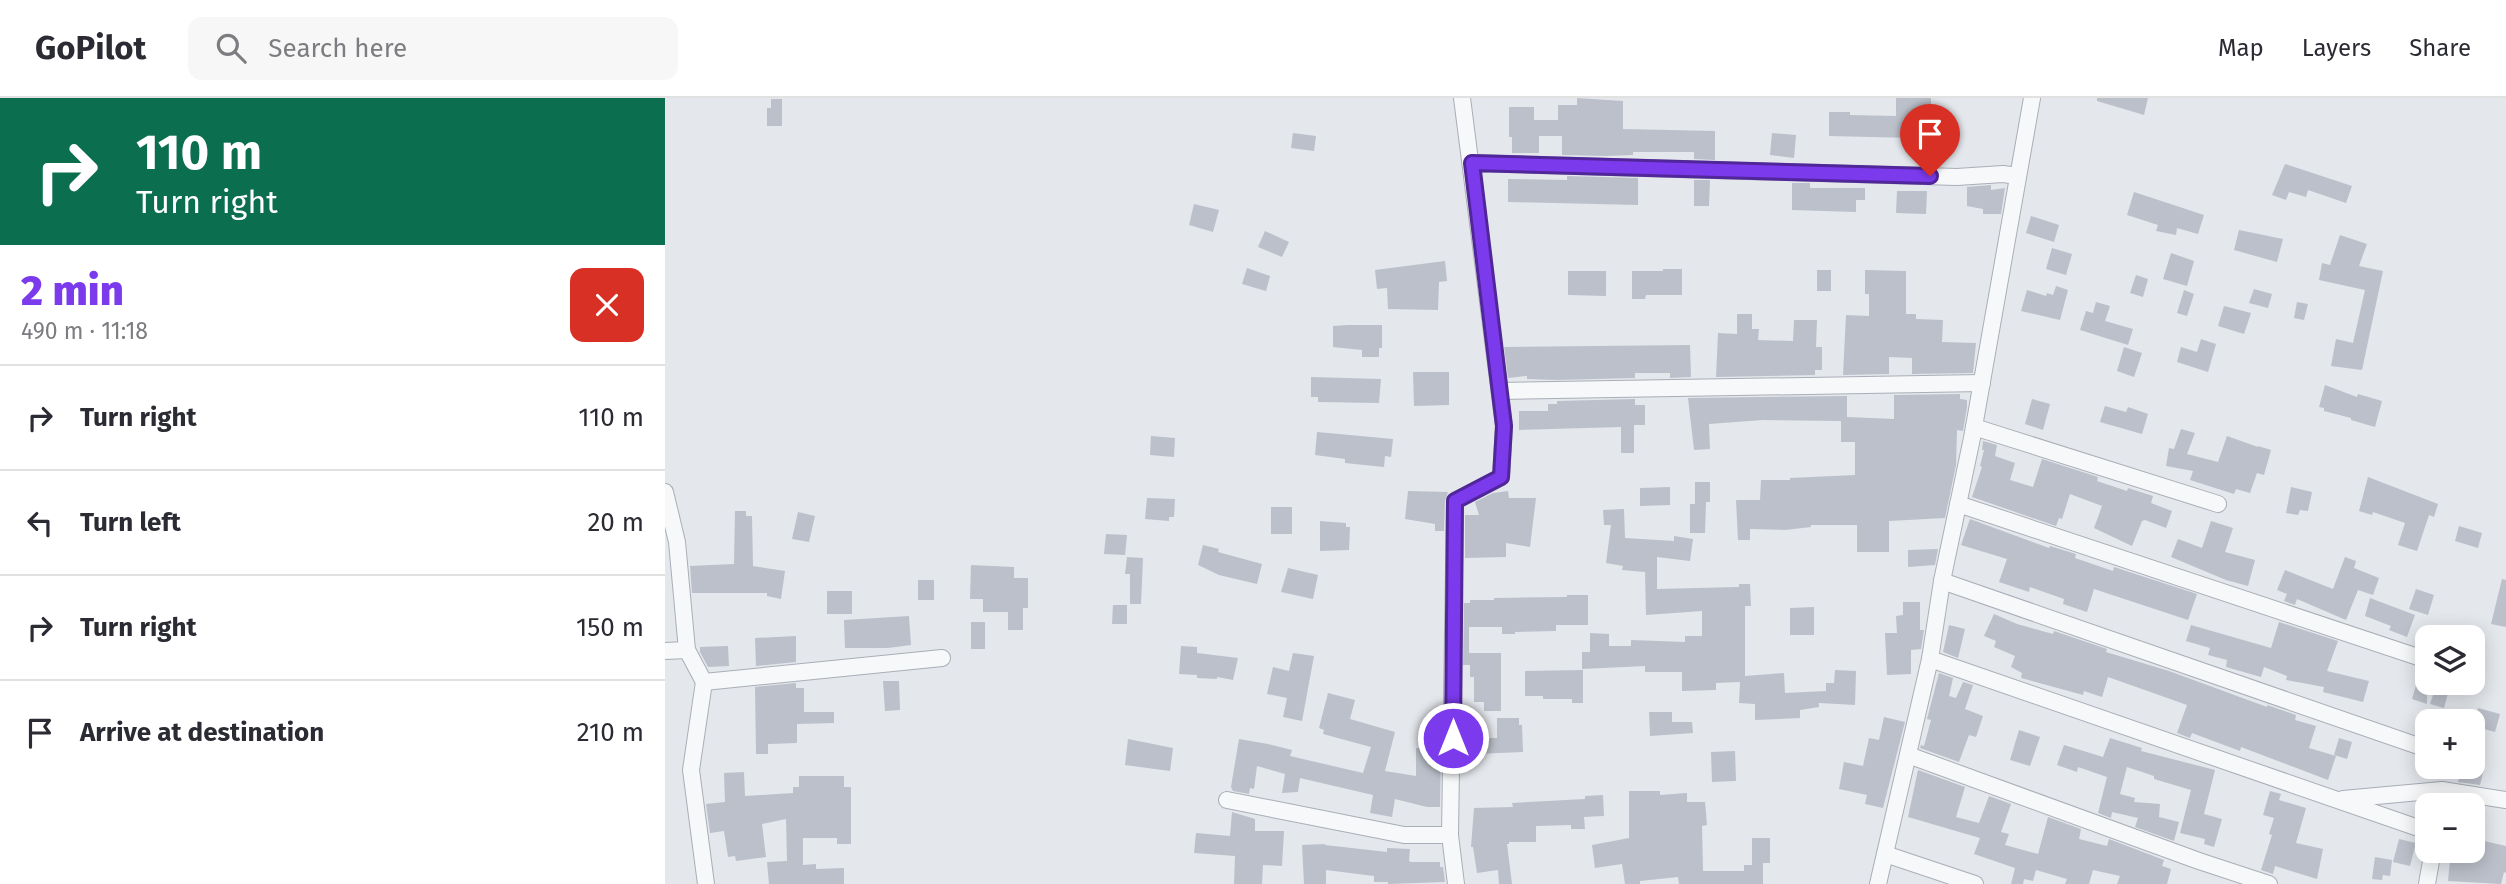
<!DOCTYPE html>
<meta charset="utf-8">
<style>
:root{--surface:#fff;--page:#f7f7f7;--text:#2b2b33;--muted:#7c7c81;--line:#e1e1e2;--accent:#7c3aed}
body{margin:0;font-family:"Fira Sans",sans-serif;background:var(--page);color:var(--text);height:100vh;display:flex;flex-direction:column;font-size:26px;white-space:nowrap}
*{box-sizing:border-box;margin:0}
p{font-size:23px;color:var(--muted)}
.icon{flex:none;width:38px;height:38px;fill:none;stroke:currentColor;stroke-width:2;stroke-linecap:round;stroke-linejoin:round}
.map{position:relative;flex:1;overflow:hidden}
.drawer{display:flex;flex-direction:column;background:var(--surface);width:665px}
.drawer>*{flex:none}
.banner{background:#0b6e4f;color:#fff;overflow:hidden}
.fabs{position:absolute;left:1750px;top:527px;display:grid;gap:14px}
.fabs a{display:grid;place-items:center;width:70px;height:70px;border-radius:14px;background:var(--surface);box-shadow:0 4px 18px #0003;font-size:35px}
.pin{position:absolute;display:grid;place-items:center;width:60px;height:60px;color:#fff;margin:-72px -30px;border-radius:50% 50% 50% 0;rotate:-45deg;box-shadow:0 0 7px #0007}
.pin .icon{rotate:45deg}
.me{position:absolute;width:77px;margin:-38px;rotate:0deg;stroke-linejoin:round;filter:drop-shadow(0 0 5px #0008)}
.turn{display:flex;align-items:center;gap:24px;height:147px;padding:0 21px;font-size:32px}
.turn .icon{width:91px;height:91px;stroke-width:2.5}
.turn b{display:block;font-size:49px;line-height:60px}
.round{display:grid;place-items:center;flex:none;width:74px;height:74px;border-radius:14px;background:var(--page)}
.summary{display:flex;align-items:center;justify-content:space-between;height:119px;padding:0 21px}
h1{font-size:42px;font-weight:800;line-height:52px;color:var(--accent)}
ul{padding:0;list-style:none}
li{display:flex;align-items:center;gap:21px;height:105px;padding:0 21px;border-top:2px solid var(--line)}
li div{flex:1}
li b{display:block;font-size:26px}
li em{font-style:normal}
header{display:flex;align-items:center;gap:42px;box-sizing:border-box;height:98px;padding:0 35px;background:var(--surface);border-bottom:2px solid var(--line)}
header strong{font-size:33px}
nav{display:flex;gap:38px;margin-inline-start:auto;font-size:24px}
.search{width:490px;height:63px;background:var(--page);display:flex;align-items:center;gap:18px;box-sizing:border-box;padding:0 24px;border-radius:14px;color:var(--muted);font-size:26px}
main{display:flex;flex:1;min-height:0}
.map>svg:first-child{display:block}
</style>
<header>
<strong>GoPilot</strong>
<div class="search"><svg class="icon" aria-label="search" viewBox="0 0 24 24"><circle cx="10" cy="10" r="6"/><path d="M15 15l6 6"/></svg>Search here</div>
<nav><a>Map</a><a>Layers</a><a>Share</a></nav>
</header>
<main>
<section class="drawer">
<div class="banner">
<div class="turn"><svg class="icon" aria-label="right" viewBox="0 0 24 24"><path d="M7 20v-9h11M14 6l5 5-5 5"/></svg><div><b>110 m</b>Turn right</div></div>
</div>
<div class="summary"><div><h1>2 min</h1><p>490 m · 11:18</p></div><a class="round" style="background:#d93025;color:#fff"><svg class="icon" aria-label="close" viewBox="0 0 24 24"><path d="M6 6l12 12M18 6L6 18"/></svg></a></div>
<ul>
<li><svg class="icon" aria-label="right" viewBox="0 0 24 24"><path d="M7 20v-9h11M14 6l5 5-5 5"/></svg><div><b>Turn right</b></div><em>110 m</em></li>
<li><svg class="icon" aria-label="left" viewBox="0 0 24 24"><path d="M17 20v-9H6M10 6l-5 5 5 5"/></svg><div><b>Turn left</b></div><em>20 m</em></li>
<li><svg class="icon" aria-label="right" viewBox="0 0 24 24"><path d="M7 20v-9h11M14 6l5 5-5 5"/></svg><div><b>Turn right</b></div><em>150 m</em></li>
<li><svg class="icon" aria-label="arrive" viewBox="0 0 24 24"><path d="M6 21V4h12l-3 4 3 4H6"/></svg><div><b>Arrive at destination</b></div><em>210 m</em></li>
</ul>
</section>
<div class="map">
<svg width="1841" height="786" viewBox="0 0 1841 786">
<rect width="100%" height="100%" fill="#e4e7ec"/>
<g fill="#bbc0ca">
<path d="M912,0l46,3v28l92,2v29l-21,-1v-7h-61v3l-27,1 -44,-1v-19h-23v17h-27v-16h-3v-30h25v13h24v-15h19z"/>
<path d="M1231,0h35v23h-8v14h-11v3l-83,-2v-24h21v3l46,1z"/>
<path d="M1432,0h51l-4,17 -47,-14z"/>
<path d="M106,1h11v27h-15v-18h4z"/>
<path d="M628,35l23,3 -2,15 -23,-3z"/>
<path d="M1107,35l24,2 -2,23 -24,-3z"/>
<path d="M1620,66l67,22 -6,17 -38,-13 -2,7 -17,-5 -3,8 -14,-5z"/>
<path d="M902,78l71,2v27l-130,-3v-23l59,1z"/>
<path d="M1029,82h16l-1,26h-15z"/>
<path d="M1127,85h18v5h55v12h-9v12l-64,-2z"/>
<path d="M1326,87v5l14,-2 -4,26h-18v-5l-16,-3v-19z"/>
<path d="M1232,93h30l-1,23 -30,-1z"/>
<path d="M1469,94l70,23 -6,19 -21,-6 -1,7 -20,-4 2,-6 -31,-10z"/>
<path d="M529,106l25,6 -6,22 -24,-7z"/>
<path d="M1366,118l28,9 -5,17 -28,-9z"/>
<path d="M1574,132l44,9 -6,23 -43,-12z"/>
<path d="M600,133l24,11 -7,15 -24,-10z"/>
<path d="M1675,137l27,9 -8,22 24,5 -21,99 -31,-4 5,-27 17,4 12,-53 -46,-10 3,-17 8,2z"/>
<path d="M1387,150l20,6 -6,21 -20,-6z"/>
<path d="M1506,155l23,8 -7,25 -24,-7z"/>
<path d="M780,163l2,20 -8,1 -1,28 -50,-1 -1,-21 -10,1 -2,-19z"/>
<path d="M582,170l23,8 -4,15 -24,-7z"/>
<path d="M998,171h19v26h-36l-1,4h-13v-28h31z"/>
<rect x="1152" y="172" width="14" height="21"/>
<path d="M1200,172l41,1v43h10v5l27,1 -1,22 34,1 -3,30 -61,1v-16l-23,-1v17l-46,1 3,-60 23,1v-22h-4z"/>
<path d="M903,173h38v25l-38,-1z"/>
<path d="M1471,177l12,4 -5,18 -13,-4z"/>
<path d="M1391,188l12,4 -8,30 -39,-9 6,-21 19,6 1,-3 6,2z"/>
<path d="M1589,191l18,5 -4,14 -19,-5z"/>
<path d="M1519,192l10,4 -7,22 -10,-3z"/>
<path d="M1431,204l14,4 -5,15 28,8 -5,16 -48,-15 6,-19 7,2z"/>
<path d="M1632,204l11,2 -4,16 -10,-2z"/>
<path d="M1559,208l27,7 -7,21 -26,-8z"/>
<path d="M1072,216h15v15h7l-1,11 35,1 1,-21h23l-1,27h6v23h-7v5l-99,2 2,-44 19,1z"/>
<path d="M683,227h34v23h-3v9h-17v-7l-29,-3v-21z"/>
<path d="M1536,241l15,5 -8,28 -31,-10 4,-15 16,5z"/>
<path d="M1025,247l1,32 -21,1v-5h-35v5l-78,2 -30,-1v-3l-19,2 -4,-31z"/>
<path d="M1459,249l18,6 -8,24 -17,-6z"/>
<path d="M748,274h36v33l-35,1z"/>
<path d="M646,279l70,2 -2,24 -61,-1v-5h-7z"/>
<path d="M1660,287l32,12 1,-3 24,7 -7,26 -24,-7v-2l-27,-7v-3l-5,-1z"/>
<path d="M1295,296v5l7,1v7l-4,24 -6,-1 -1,35 -11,53 -56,3v31h-32v-27h-46v2l-26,3 -35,-1v11h-12l-2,-40h24l1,-20h29v-2l65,-3v-33h-14v-21l-78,-1 -54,4 1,25 -16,1 -6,-52 159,-2v21l47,2v-24z"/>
<path d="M970,301v6h10v20h-11v28h-13v-26l-102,3v-19h29v-7h9v-3z"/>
<path d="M1367,301l18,5 -7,26 -18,-6z"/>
<path d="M1440,308l21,6 2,-5 20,7 -6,20 -42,-12z"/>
<path d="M1516,331l14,4 -8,21 31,8 9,-26 31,11v-1l13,4 -7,25 -7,-2 -7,20 -14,-4 -2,5 -44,-14 3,-9 -27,-5 3,-18 5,1z"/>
<path d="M652,334l76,7 -2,18 -6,-1 -1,11 -39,-4v-4l-30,-4z"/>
<path d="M486,338l24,2 -1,19 -24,-2z"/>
<path d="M1318,343l14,4 -2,11 20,7 -5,17 23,7 9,-28 56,18 -1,4 30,10 1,-3 25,8 -2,7 21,8 -6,17 -21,-8 -3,1 -10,25 -38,-18 8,-22 -32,-12 -8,25 -3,-1 -3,8 -84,-29 10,-30 -2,-1 4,-16h-2z"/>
<path d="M1703,379l70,27 -4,13 -5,-2 -12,36 -19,-6 7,-22 -32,-11 -1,3 -13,-4z"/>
<path d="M1030,384h15v20h-4l-1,31h-15v-29h5z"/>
<path d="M1005,389v18l-30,1v-18z"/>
<path d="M1626,389l21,5 -4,19 -8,-1 -2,5 -12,-2z"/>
<path d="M743,393l40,1 -3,9 -1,30h-9v-7l-30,-5z"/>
<path d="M843,393l1,7h27l-6,49 -24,-4v14l-41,1v-43h14l-4,-13 18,-9z"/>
<path d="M482,400l28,1 -1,18h-5v4l-24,-2z"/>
<rect x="606" y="409" width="21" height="27"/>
<path d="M959,411l1,29 49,3v-5l19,3 -3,22 -33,-4v32l82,-2v-3h11l1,22h-6v70l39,-3 1,20 41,-2v-8h8l1,-13 21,1 -1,34 -36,-2v4l-19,3v8l-45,2v-16l-16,-1 1,-21 -24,1v7l-34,1v-19h-37v-6l-63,3v-17h8v-19l19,1v12h22v-6l54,2v-6h17v-25l-56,4 -1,-43 -23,-2 1,-4 -17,-3 5,-38h-7l-1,-15z"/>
<path d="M70,413h11v5h6l1,50 32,5 -4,28 -14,-3v-3h-75l-2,-27 44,-2z"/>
<path d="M133,414l17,4 -6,26 -17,-3z"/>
<path d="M1305,421l79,29 1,-2 26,8 -1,4 38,13 1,-4 83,27 -9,26 -94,-31 -7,23 -24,-8 1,-5 -34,-12 -1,5 -30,-10 8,-23 -46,-14z"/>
<path d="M655,423l26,2v4h4l-1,23 -29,1z"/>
<path d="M1546,423l22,7 -8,24 30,8 -7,26 -22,-6 -55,-23 7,-18 24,9z"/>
<path d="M1794,428l23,7 -4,15 -23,-7z"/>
<path d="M441,436l21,1 -2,20 -21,-1z"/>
<path d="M538,447l16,4 -1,3 44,12 -5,20 -38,-9 -21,-10z"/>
<path d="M1273,451l-3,16 -27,2v-17z"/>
<path d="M462,459l16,1 -2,46h-11v-30h-5z"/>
<path d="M1680,459l11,4 -2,7 25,10 -6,17 -15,-5 -12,30 -49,-21 -2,6 -11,-4 3,-7 -10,-4 8,-20 48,19z"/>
<path d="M306,467l43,2v11h14v30h-5v22h-15v-18h-25v-13h-13z"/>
<path d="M623,470l30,7 -5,24 -32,-7z"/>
<path d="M1837,481l4,1v47l-15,-3z"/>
<rect x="253" y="482" width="16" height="20"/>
<path d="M1751,491l18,6 -6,20 -19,-6z"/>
<rect x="162" y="493" width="25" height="23"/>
<path d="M902,497h21v30h-32v6l-41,1v2h-13v-7h-33v26h32v58h-17v-9h-10v-25h-4v-12h-7l1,-62h6v-3h24v-2l73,-1z"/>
<path d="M1705,500l45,17 -8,22 -18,-7 2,-4 -26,-10z"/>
<path d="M1238,504h17v28h4l-3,19 -10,1v24l-24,1 -2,-42h12l-1,-17 7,-1z"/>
<path d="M448,507h14v19h-15z"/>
<path d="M1149,509v28h-24v-27z"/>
<path d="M1329,516l23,10 36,10 1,-3 53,18 -1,3 63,19 98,36v-2l29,10 -1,5 21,6 -7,22 27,8 -8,24 -87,-33 -1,4 -48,-18 -2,5 -13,-5 10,-28 -79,-28 -6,20 -18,-6 -1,4 -62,-17 1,-5 -11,-6 4,-11 -21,-9 2,-6 -12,-5z"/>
<path d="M244,518l2,29 -23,3h-43l-1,-28z"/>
<rect x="306" y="524" width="14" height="27"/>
<path d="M1614,524l59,19 -11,30 42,10 -6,21 -40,-10 1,-5 -38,-7 1,-4 -23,-9 -3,10 -35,-10 1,-7 -19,-5 2,-7 -24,-7 5,-16 80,23z"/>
<path d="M1284,527l16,4 -7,29 -15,-6z"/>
<path d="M131,538v26l-40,4 -1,-28z"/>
<path d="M63,548l1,20 -21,1 -8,-15v-5z"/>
<path d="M516,548l16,1v6l41,5 -5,22 -16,-3v2l-20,-1v-3l-18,-1z"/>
<path d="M628,555l21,3 -12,65 -19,-4 4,-19 -20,-4 6,-27 16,4z"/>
<path d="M918,572v33h-11v-4h-29v-3h-18v-25z"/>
<path d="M1274,575l14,5 -4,18 7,2 7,-16 10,3 -8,24 18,7 -7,21 -7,-2 -10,27 -39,-14 1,-3 3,1 7,-26 -4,-1z"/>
<path d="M218,583h16l1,29 -15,1z"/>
<path d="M1752,584h10v22l-15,-5z"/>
<path d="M131,585v5h8v24h30v11l-37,1v19l-29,1v10h-12l-1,-67z"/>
<path d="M1770,591l13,4 -4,15 -14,-4z"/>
<path d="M663,595l27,7 -5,19 45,13 -10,39 31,5v-28l25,2 -1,57h-13l-32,-8 -3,18 -22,-4 3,-18 -73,-17 -2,14 -16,1 3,-19 -28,-8 -3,23 -4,-1 -1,6 -16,-3 -2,-4 8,-48 29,5 24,6 -2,6 73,17 8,-26 -48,-13 1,-4 -5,-2z"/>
<path d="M1813,610l22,6 -5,18 -22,-6z"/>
<path d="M984,614h23v10h20l1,11 -43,3z"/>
<path d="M1219,619l21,5 -22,86 -18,-4 2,-9 -28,-6 5,-27 19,4 6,-28 10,2z"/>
<path d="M832,620h22v7h3l1,27 -47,2v-16h21z"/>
<path d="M1354,632l21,7 -10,29 -20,-6z"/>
<path d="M1445,640l32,10 -1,3 74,19 -11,44 18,5 -8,28 -10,-3 1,-5 -25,-6 11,-43 -37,-11v-3l-27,-9 -7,27 15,4 -1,4 26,2 -1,13 20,5 -5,19 -39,-14 3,-9 -26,-6 -1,6 -13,-5 9,-36 -29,-10 -1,5 -20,-7 7,-20 39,12z"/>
<path d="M1674,640l13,4 -5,17 -13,-4z"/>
<path d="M463,641l45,9 -3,23 -45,-6z"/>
<path d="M1070,653l1,30 -24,1 -1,-30z"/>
<path d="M1797,668l22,3 -4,16 -22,-3z"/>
<path d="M1253,672l47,17 -9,30 23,6 10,-27 22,8 -10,28 8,2 -4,11 33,9 10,-37 33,12 -2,10 28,7 2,-7 55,21 -2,6 9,3 -4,15h-50l3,-8 -27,-6 -4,14h-24l2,-5 -31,-9 -3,11 -9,-2 -1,5h-12l4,-16 -41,-14 6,-16 -72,-21z"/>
<path d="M79,674l1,24 48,-3v-6h6v-11h45v11h7v57h-14v-6h-34v27l13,-1v5l28,-1v16h-75l-2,-22 20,-1 -1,-42 -24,5 4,33 -30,4 -1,-5 -7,1 -4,-26 -14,2 -4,-29 19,-2 -1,-29z"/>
<path d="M964,693h31v4l27,-2v9h18l2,23 -5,1 1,45h41v-6h8v-27h18v25h-7v21h-84l-1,-7 -38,4v3h-15l-3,-20 -27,4 -3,-23 37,-7z"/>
<path d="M1605,693l11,3 -2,6 27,8 -10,35 27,6 -6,30 -42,-13 -2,8 -12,-4 11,-35 -3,-1 5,-16 -11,-3z"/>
<path d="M938,697l1,21 -20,1 1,12h-14v-4l-35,1v16h-27v2h-2l5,40h-13l-1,-14 -21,3 -4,-26h-2l3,-39 39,-1 -1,-4 73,-4v-3z"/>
<path d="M567,714l23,7v12h29l-2,35 -19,-1 -1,19h-28l1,-28 -41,-3 2,-20 34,3z"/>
<path d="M1734,741l17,4 -6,23 -17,-4z"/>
<path d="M1815,742l26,6v27l-2,-1 -3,12 -53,-3 2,-21h3l1,-10h19v-9z"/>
<path d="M660,746v1l62,7v-4l23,1 -1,12 2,1h29v5h3l2,15 -57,2v-2h-14v-6l-48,-6v14h-22l-2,-39z"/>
<path d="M1710,759l17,3 -2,16 -7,-1 -1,5 -10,-1z"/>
</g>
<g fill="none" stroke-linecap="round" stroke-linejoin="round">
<g stroke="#a9aeb7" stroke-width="18">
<g id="minor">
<path d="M807,65l485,14 46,-3 15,2"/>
<path d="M835,293l482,-8"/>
<path d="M1309,329l244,77"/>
<path d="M0,394l12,50 10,108 17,32 -13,88 15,114"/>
<path d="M1293,406l469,156"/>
<path d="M1277,483l485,168"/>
<path d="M0,553l22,-1"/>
<path d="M1265,561l497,172"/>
<path d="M39,584l238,-24"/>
<path d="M1243,657l291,106 70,23"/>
<path d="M1678,701l99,-9 64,10"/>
<path d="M562,702l177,35h46"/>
<path d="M1220,756l90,30"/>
<path d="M791,786l-6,-49 5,-334 46,-24 3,-51 -42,-328"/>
<path d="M1213,786l52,-225 12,-78 30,-143 60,-340"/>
<path d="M1762,786l6,-34"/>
</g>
</g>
<use href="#minor" stroke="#f7f8fa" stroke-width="16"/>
</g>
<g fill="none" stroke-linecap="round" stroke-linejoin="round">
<g stroke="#51269a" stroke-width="18">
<path id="route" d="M788,640l2,-237 46,-24 3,-51 -32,-263 458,13"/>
</g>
<use href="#route" stroke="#7c3aed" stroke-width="12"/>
</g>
</svg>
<div class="fabs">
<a><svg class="icon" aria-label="layers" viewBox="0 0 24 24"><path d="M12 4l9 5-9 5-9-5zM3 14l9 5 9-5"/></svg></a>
<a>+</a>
<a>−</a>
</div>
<div class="pin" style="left:1265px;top:78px;background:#d93025"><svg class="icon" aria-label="arrive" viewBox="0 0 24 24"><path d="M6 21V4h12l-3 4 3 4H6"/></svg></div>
<svg class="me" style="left:788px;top:640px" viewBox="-20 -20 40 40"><circle r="17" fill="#7c3aed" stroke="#fff" stroke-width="3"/><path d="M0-11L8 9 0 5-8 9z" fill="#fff"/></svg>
</div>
</main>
